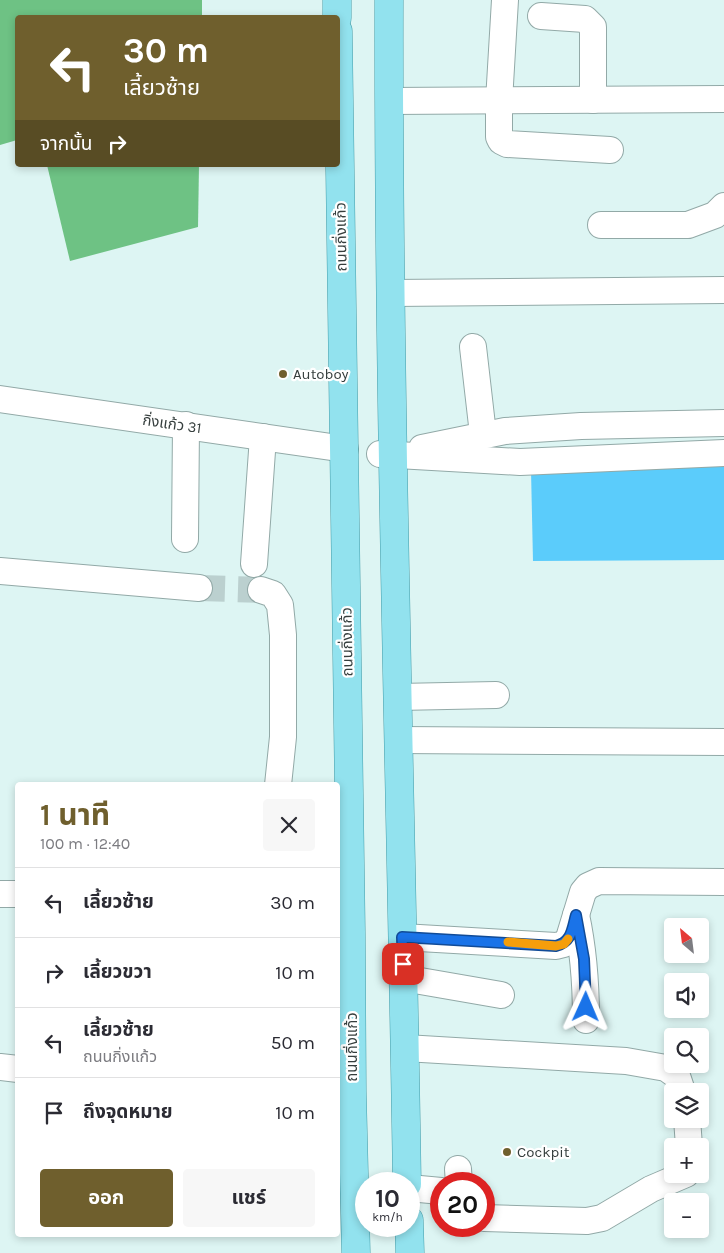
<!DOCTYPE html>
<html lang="th">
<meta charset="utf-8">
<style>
:root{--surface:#fff;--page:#f7f7f7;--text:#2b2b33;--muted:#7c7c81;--line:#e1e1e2;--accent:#6f5f2d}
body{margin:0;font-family:Karla,"Noto Sans Thai",sans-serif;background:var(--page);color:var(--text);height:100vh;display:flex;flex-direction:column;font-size:19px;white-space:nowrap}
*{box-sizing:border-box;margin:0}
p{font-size:16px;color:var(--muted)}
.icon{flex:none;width:28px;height:28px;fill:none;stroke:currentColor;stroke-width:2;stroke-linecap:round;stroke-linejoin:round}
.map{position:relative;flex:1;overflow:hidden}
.side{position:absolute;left:15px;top:782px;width:325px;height:455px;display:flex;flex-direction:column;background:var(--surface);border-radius:5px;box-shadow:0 2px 8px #0003}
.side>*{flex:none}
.banner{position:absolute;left:15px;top:15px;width:325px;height:152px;border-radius:5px;box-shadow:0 2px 8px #0003;background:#6f5f2d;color:#fff;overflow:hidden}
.needle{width:32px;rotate:332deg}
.fabs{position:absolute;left:664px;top:918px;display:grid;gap:10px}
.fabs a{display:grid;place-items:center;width:45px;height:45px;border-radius:5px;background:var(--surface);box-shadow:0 2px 8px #0003;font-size:25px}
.speed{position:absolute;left:355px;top:1172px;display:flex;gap:10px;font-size:25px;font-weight:700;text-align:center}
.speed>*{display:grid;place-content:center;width:65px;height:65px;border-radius:50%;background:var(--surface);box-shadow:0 2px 8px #0003;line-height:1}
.speed small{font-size:12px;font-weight:400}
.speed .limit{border:8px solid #d22;background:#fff;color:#111}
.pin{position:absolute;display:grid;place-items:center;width:42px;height:42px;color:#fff;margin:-21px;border-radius:10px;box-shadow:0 2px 8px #0006}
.me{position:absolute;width:55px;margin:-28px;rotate:1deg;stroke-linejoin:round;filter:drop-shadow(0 0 4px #0008)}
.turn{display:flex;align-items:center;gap:18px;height:105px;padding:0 25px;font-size:22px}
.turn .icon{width:65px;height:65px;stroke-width:2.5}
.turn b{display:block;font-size:35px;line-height:42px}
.then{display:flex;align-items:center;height:48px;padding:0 25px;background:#0003;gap:10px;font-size:19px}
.round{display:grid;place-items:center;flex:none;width:52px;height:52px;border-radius:5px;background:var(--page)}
.headline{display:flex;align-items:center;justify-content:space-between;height:85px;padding:0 25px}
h1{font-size:30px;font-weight:700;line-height:38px;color:var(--accent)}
.action{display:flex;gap:10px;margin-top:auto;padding:10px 25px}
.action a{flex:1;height:58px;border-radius:5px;background:var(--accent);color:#fff;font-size:20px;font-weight:700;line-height:58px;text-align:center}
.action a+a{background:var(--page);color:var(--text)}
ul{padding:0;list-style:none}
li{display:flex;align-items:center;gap:15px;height:70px;padding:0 25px;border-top:1px solid var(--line)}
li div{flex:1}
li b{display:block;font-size:19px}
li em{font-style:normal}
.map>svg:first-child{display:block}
</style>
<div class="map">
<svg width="724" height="1253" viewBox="0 0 724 1253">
<rect width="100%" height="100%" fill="#ddf5f3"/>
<g fill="#6ec284">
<path d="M0,0h202v17l-184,1 -1,122 -17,5z"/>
<path d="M47,165h152l-1,62 -128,34z"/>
</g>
<path fill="#5bccfb" d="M724,453v107l-191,1 -2,-91z"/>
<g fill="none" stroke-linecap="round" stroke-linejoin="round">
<path stroke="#bbd0cf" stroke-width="26" stroke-dasharray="26 13" stroke-linecap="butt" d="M199,588l62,2"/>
<g stroke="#92a9a7" stroke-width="28">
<g id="minor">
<path d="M505,0l-6,101v36l2,4 6,3 103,6"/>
<path d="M541,16l44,3 8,8v73"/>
<path d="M389,101l335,-2"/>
<path d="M601,225h87l27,-10 9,-9"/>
<path d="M391,293l333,-3"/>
<path d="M473,347l10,87"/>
<path d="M0,399l345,50"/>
<path d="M422,448l83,-17 76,-5 143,-3"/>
<path d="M380,454l140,8 204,-9"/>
<path d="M185,539l1,-114"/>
<path d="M254,564l9,-127"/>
<path d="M0,571l199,17"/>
<path d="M261,590l12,4 7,11 3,30v102l-5,48"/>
<path d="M398,697l98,-2"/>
<path d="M399,740l325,2"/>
<path d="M0,894h18"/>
<path d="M576,915c8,37 10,68 10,105"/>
<path d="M402,937l154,9 8,-2 5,-6 14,-46 5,-6 11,-5 125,1"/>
<path d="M403,978l98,17"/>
<path d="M405,1048l221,13 40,7 11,8 5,15"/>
<path d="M0,1067l18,2"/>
<path d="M687,1119l2,27"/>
<path d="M458,1169l1,15"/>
<path d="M409,1188l32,3"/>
<path d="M484,1218l103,3 15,-3 49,-29 35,-15"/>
</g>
</g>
<g stroke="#439ca8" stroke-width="29">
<g id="major">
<path d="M337,0v18"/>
<path d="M389,0c-1,395 12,789 18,1184"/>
<path d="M338,31l13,901 1,160 4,161"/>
<path d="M409,1220l1,33"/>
</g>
</g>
<use href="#minor" stroke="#fff" stroke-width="26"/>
<use href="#major" stroke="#92e2ee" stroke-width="28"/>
</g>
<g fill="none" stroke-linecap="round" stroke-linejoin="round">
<g stroke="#114b97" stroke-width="12">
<path id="route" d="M403,964l-1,-27 154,9c16,-4 16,-17 20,-31l8,44 2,48"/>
</g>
<use href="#route" stroke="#1a73e8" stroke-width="9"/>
<path stroke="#f59e0b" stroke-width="9" d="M508,942l48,4 8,-2 4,-5"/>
</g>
<g fill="#6f5f2d" stroke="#fff" stroke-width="2">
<circle cx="283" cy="374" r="5"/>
<circle cx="507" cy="1152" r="5"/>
</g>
<g text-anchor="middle" stroke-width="4.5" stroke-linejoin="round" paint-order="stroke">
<g font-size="15" fill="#353e3d" stroke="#fff">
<text transform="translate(341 237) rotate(-91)" y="5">ถนนกิ่งแก้ว</text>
<text transform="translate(172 424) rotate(8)" y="5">กิ่งแก้ว 31</text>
<text transform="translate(347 642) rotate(-91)" y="5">ถนนกิ่งแก้ว</text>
<text transform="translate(352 1047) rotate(-90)" y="5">ถนนกิ่งแก้ว</text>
</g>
<g font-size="15" fill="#353e3d" stroke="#fff" text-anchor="start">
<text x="293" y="379">Autoboy</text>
<text x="517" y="1157">Cockpit</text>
</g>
</g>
</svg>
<div class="fabs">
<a><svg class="needle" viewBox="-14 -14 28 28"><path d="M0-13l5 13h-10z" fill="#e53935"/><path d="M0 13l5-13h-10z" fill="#7c7c81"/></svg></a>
<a><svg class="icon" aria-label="sound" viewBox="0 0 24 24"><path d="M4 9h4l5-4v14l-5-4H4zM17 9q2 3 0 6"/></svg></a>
<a><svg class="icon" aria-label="search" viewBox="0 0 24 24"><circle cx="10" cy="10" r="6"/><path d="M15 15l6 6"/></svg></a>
<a><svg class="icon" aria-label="layers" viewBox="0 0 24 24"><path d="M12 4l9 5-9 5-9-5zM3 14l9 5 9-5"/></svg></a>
<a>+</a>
<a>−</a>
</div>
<div class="speed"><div>10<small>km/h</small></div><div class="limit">20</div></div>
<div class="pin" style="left:403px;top:964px;background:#d93025"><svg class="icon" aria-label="arrive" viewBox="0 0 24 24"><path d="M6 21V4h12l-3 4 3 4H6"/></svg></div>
<svg class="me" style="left:586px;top:1007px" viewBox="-20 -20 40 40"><path d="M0-17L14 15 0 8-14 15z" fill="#1a73e8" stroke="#fff" stroke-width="4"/></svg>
<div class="banner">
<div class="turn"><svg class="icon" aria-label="left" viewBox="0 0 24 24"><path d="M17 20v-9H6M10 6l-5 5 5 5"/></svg><div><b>30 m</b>เลี้ยวซ้าย</div></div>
<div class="then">จากนั้น<svg class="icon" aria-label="right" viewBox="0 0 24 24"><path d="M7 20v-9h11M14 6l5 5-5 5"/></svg></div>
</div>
<section class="side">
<div class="headline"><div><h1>1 นาที</h1><p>100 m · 12:40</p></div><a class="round"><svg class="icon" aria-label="close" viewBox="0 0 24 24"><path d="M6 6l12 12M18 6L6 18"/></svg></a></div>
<ul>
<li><svg class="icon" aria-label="left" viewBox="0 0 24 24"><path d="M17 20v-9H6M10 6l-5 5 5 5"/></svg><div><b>เลี้ยวซ้าย</b></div><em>30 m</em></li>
<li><svg class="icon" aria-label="right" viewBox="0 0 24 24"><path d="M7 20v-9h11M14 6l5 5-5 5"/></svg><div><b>เลี้ยวขวา</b></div><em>10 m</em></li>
<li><svg class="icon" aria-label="left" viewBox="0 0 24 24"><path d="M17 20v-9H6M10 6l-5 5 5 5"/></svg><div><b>เลี้ยวซ้าย</b><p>ถนนกิ่งแก้ว</p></div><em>50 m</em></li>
<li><svg class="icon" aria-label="arrive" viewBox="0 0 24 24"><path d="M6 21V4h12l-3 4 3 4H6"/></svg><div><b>ถึงจุดหมาย</b></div><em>10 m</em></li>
</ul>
<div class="action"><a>ออก</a><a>แชร์</a></div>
</section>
</div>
